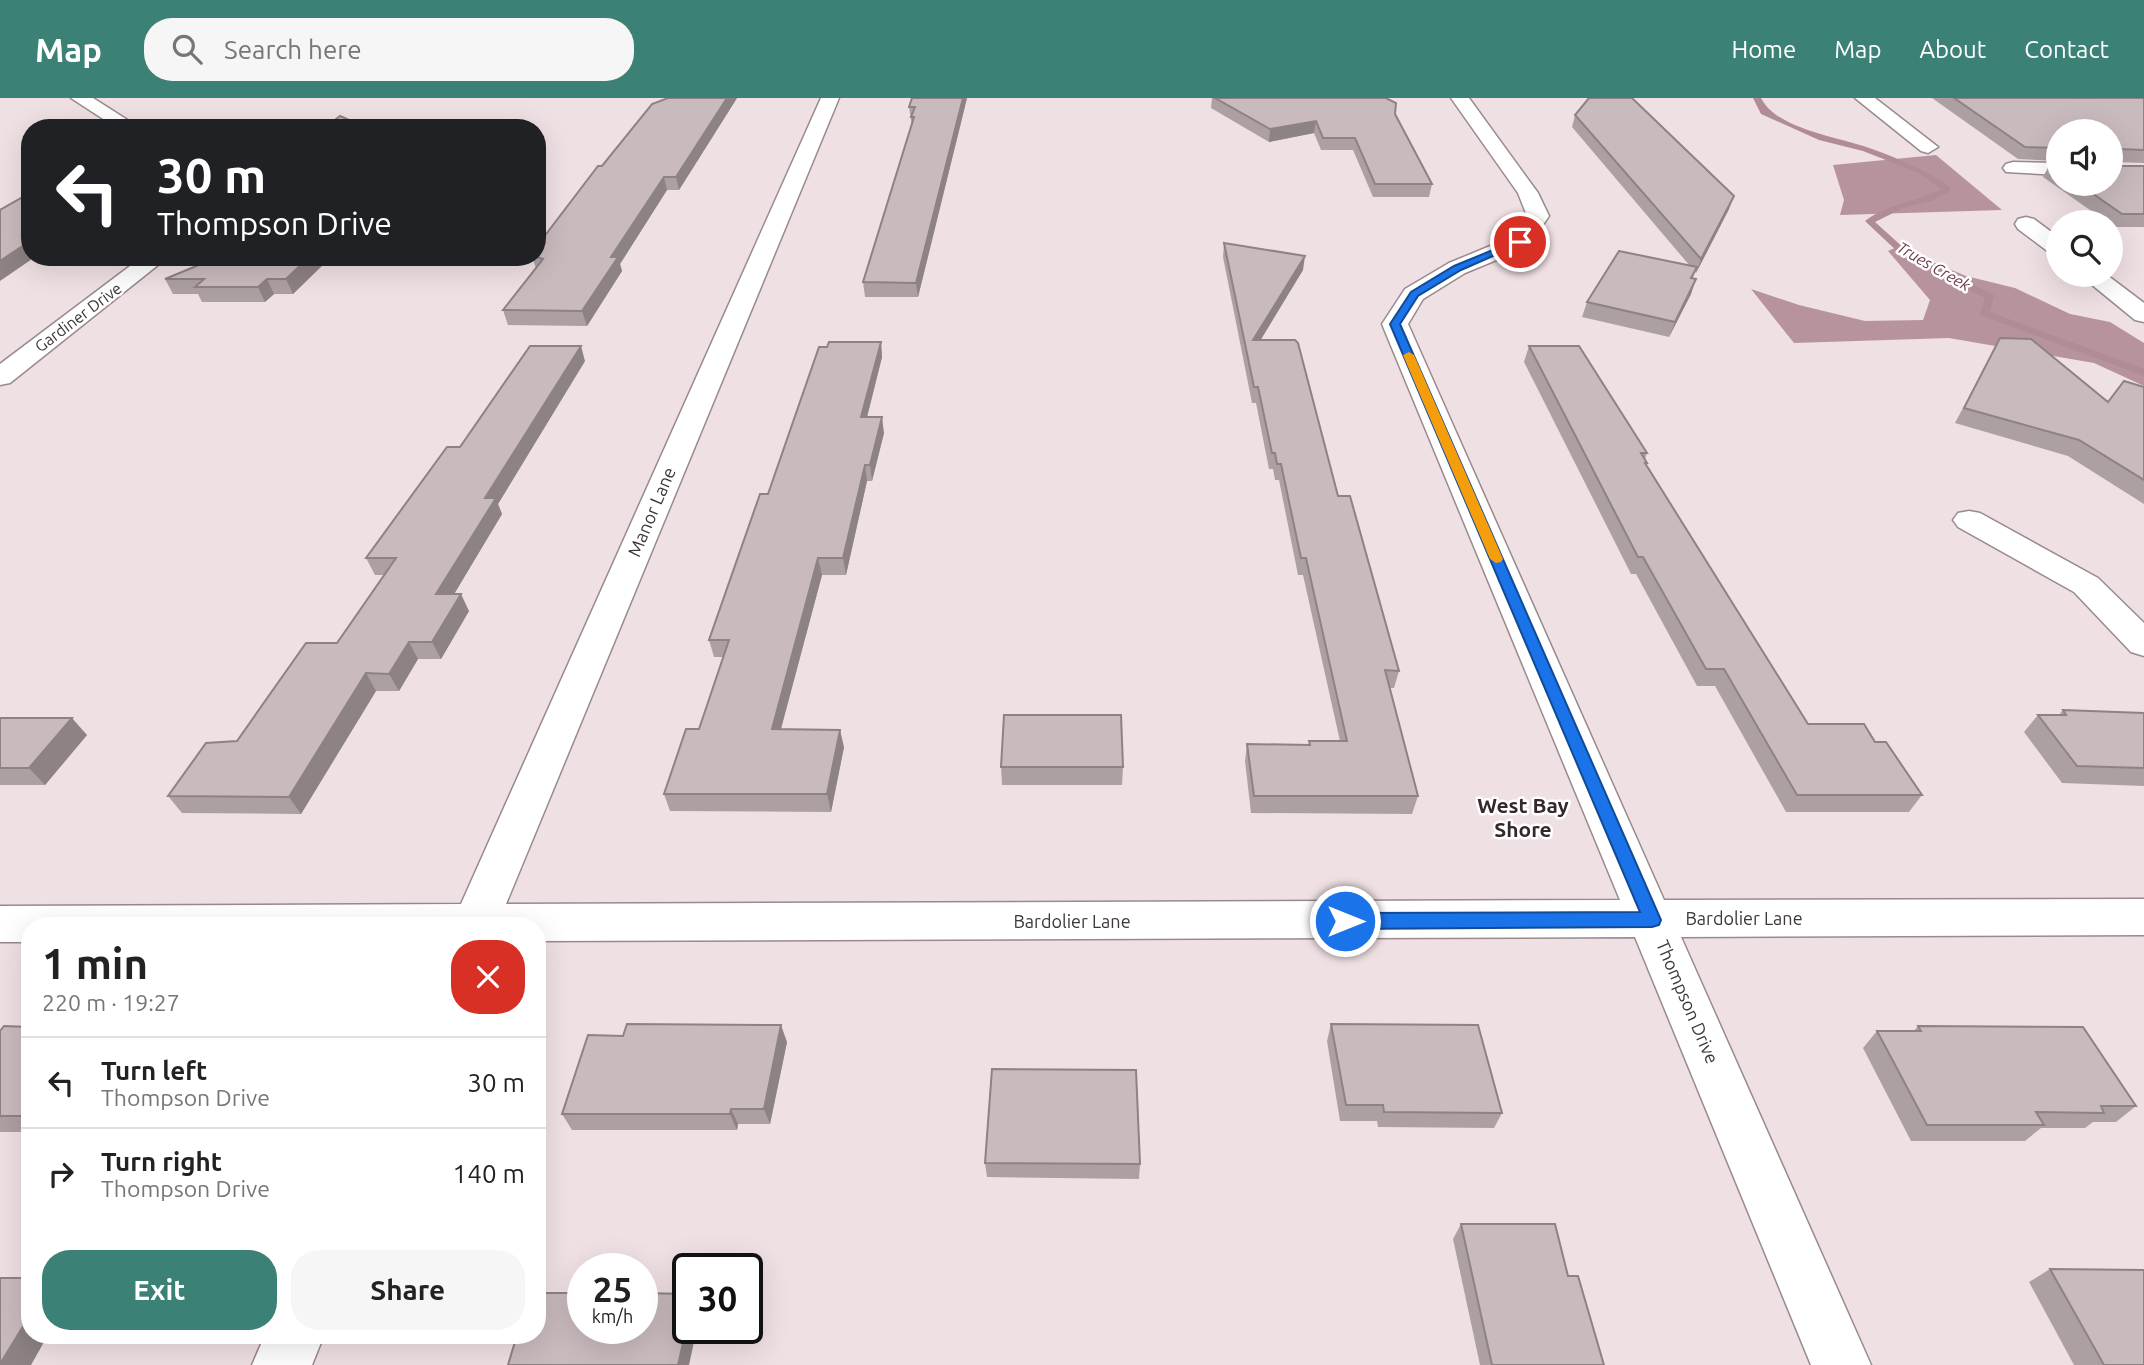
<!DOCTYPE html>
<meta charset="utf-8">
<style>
:root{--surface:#fff;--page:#f6f6f6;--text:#222;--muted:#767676;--line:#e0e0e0;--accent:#3c8175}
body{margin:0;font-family:Ubuntu,sans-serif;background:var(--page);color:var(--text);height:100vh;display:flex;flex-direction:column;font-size:26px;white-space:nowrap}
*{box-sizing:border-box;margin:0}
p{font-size:23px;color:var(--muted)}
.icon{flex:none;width:38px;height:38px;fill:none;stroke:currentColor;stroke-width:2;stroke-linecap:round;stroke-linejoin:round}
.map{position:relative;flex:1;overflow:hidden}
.side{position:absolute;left:21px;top:819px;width:525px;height:427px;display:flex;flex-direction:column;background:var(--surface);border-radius:28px;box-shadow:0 7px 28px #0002}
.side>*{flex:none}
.banner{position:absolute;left:21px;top:21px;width:525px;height:147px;border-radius:28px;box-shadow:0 7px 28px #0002;background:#202124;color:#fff;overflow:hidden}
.fabs{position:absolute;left:2046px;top:21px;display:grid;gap:14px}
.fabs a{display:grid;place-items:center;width:77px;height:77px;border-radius:50%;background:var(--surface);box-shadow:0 7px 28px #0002;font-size:35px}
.speed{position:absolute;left:567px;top:1155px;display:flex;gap:14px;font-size:35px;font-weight:700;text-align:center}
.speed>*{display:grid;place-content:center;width:91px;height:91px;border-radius:50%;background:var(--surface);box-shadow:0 7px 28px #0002;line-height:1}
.speed small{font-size:18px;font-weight:400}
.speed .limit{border:4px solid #111;border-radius:10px;background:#fff;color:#111}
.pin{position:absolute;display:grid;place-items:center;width:60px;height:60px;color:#fff;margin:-30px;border:4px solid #fff;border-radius:50%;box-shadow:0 2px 7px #0007}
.me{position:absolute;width:77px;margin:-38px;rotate:90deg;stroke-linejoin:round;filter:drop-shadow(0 0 5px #0008)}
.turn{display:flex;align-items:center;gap:24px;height:147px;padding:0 21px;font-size:32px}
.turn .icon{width:91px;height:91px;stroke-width:2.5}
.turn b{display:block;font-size:49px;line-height:60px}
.round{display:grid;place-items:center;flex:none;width:74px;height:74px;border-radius:28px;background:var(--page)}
.head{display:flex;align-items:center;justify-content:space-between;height:119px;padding:0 21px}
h1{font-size:42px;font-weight:700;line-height:52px}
.primary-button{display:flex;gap:14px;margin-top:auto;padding:14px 21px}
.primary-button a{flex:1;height:80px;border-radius:28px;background:var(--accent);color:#fff;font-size:28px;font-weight:700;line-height:80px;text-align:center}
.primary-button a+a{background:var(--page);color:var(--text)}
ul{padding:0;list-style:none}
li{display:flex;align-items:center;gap:21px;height:91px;padding:0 21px;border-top:2px solid var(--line)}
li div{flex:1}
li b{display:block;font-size:26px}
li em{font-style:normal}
header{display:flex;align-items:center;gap:42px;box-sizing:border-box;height:98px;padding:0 35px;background:var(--accent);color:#fff}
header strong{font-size:33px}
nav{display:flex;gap:38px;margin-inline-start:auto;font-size:24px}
.search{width:490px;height:63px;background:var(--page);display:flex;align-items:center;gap:18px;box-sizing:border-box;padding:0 24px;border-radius:28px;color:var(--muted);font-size:26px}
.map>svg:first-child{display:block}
</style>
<header>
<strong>Map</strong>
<div class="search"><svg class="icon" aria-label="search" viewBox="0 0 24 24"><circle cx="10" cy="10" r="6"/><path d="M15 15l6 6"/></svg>Search here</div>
<nav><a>Home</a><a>Map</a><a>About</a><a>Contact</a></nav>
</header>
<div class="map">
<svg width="2144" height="1267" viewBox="0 0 2144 1267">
<rect width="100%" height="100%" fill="#efe0e3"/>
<g fill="#b7949d">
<path d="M1936,57l66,55 -162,5 4,-15 -11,-35z"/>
<path d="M1897,149l69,29 49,12 55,26 40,8 34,21v43l-50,-23 -145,-25 -155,5 -43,-54 48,16 66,16 58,-1 7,-20 -42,-49z"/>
</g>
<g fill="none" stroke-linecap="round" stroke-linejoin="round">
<path fill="#b08c95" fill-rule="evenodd" d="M1753,0h8c16,32 79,39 111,51 28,10 53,21 78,38v4l-18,10 -27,6 -30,15 31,28 88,45 -4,17 154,57v7l-164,-61 5,-17 -85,-44 -35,-33c22,-17 52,-19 76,-32l-22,-16 -56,-22 -44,-11 -58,-26z"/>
<g stroke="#988a8d" stroke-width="3">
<g id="street">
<path d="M71,0h22l47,30h-23z"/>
<path d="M821,0h18l-333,806 1114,-4 -238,-576 23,-35 44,-26 63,-26 15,-21 -9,-23 -67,-95h18l69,95 11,23 -21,31 -63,26 -42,26 -15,25 256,576 480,-1v36l-463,2 190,428h-60l-176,-428 -1098,4v-15h-507v16h-30v-36l461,-2z"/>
<path d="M1855,0h20l63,49 -10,6 -7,-2z"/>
<path d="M2013,64l45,1v12l-52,-3 -3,-4 3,-4z"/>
<path d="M2026,119l8,2 24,18v18l-8,-2 -32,-24 -3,-5 3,-5z"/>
<path d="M142,159h26l-158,126 -10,2v-21z"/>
<path d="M2080,177h27l37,28v19l-9,-2z"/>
<path d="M1969,413l11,2 118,65 46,45v33l-13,-4 -57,-60 -116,-65 -5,-7 5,-7z"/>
<path d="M265,1237h59l-12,30h-60z"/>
</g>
</g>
<use href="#street" fill="#fff" fill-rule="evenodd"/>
</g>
<g fill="#ada0a3">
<path d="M668,0h69l-58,92h-12l-47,74 2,7 -35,55 -79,-1 -5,-15 33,-42 -4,-11h5l65,-91z"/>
<path d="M967,0l-49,199h-53l-2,-15 49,-156 -3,-19z"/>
<path d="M1212,0h174l46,86 -3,13h-56l-20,-47h-32l-7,-17 -45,9 -58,-34z"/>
<path d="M1932,0h212v65l-29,-1 3,4h26v61h-30l-4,-2v-3h-3l-64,-45 7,-13h8v20h52l-52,-53v30l-40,-2z"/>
<path d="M1575,17l154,94 -33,64 -1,-1 -2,6 -2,16 -22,43 -87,-20 5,-15 103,-36 -118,-139z"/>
<path d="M1224,145l79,27 -43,70 78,156 61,175 -5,17h-4l28,108 -6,18 -161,-1 -6,-52 2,-17 62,1v-4h31l-37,-166h-5l-19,-95h-4l-2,-11h-4l-13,-66h-4l-29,-146z"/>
<path d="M218,159h113l-38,37h-19l-9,8h-63l-4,-8h-25l-8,-15z"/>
<path d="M2000,240l108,64 36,-15v117l-76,-48 -113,-33z"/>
<path d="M881,244l1,15 -15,60 17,16 -12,48h-5l-21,94h-24l-41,154 63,18 -13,65 -161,-1 -6,-17 35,-65 24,-72h-9l-5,-17 118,-293z"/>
<path d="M1529,248l118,107 -2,6 2,4 -1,3 162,258 67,18 47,53 -13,17h-123l-71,-126h-18l-61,-112h-5l-107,-212z"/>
<path d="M585,263l-87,143 4,10 -48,80 15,17 -28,48h-23l-19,32h-23l-75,123 -119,-1 -14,-17 69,-55 100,-98 47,-68h-9l-9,-17 94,-111z"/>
<path d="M2063,612l81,3v73l-82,-3 -38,-51 14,-17h21z"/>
<path d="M0,620l87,17 -42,50h-45z"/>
<path d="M1001,669h122l-1,18h-120z"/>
<path d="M1331,926l171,89 -8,15 -116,-1 -1,-6h-37l-13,-80z"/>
<path d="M1918,928l218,80 -20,16h-23l-8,6h-44l-16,13h-114l-48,-93 14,-17h37z"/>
<path d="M30,929v105h-30v-101z"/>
<path d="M623,938l164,6 -17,82h-32l-1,6h-165l-10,-16z"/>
<path d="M985,1065l155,1 -1,15 -152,-2z"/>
<path d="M1461,1126l107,52 36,89h-124l-27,-126z"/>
<path d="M2050,1171l94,96h-70l-45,-83z"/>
</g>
<g fill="#8d8284">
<path d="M727,0h10l-58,92 -3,-13z"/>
<path d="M963,0h4l-49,199 -2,-14z"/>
<path d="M1316,23l-2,12 -45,9 1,-13z"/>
<path d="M664,79l3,13 -47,74 2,7 -35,55 -5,-15 29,-54z"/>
<path d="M1734,98l-5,13 -33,64 5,-14z"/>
<path d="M30,143v16h5l-35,24v-20z"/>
<path d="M1305,158l-2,14 -52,86 2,-16z"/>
<path d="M309,159h22l-38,37 -7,-15z"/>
<path d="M267,181l7,15 -9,8 -7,-15z"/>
<path d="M1696,181l-5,15 -22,43 6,-15z"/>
<path d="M881,244l1,15 -19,76 -2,-16z"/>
<path d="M581,248l4,15 -87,143 4,10 -58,97 -8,-17 49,-96z"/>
<path d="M882,319l2,16 -12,48 -2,-16z"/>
<path d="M865,367l2,16 -21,94 -3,-17z"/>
<path d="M818,460l4,17 -46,172 -4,-18z"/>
<path d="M461,496l8,17 -28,48 -9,-17z"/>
<path d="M409,544l9,17 -19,32 -10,-17z"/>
<path d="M366,575l10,18 -75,123 -12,-17z"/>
<path d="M72,620l15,17 -42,50 -16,-17z"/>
<path d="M840,632l4,17 -13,65 -4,-18z"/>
<path d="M781,927l6,17 -17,82 -6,-15z"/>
<path d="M731,1011l7,15 -1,6 -7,-16z"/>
<path d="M30,1217v20h18l-17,30h-31z"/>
<path d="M688,1223v7h9l-8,37h-11z"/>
</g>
<g fill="#c9babd" stroke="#8d8284" stroke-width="2">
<path d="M668,0h59l-51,79h-12l-53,80h7l-36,54 -79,-1 40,-51 -6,-2v-11l61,-80h4l50,-62z"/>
<path d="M912,0h51l-47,185 -53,-1 51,-165h-3l4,-10h-6z"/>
<path d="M1215,0h171l10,5 -1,11 37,70h-57l-20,-46h-32l-7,-17 -46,8z"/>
<path d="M1589,0h43l102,98 -33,63 -126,-144z"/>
<path d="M1954,0h190v52l-26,-1 -3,2v12l3,3h26v48h-22l-43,-30h31v-53h-52v17l-33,-1z"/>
<path d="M340,18l27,12h-42z"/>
<path d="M2050,66h8v5z"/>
<path d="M30,95v48l-30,20v-51z"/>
<path d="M1224,145l81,13 -52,84h42l3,3 40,153h12l49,175 -14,-1 33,126h-164l-7,-52 63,1 -1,-4h38l-41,-183h-5l-20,-94h-4l-2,-11h-3l-14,-66h-4z"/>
<path d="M1619,153l78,16 -6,11 5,1 -21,43 -88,-20z"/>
<path d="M218,159h91l-23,22h-19l-9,8h-63l9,-8h-39z"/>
<path d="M2000,240l31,1 77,63 16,-21 20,6v93l-65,-40 -115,-32z"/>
<path d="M829,244h52l-20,75h21l-12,48h-5l-22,93h-25l-46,171 68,1 -13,64h-163l22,-65h13l30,-89h-20l51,-146h8l51,-147h8z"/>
<path d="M530,248h51l-96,152h11l-60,96h25l-29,48h-23l-20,32 -23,-1 -77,124 -121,-1 38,-53 31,-2 69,-98h31l59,-85h-30l81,-111h13z"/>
<path d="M1529,248h50l68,107h-6l6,10h-2l163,261h56l11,18h11l36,53h-125l-73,-126h-18l-63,-112h-5z"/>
<path d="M2063,612l81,3v55l-67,-2 -39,-51h28z"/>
<path d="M1004,617h117l2,52h-122z"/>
<path d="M0,620h72l-43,50h-29z"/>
<path d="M627,926l154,1 -17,84h-33l-1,5h-168l26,-79 35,1z"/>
<path d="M1331,926l147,1 24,88 -118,-1 -1,-7h-37z"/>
<path d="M4,928l26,1v89h-30v-85z"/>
<path d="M1918,928l165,1 53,79h-35l3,7 -68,-1 8,13h-117l-50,-94h44z"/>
<path d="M992,971l144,1 4,94 -155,-1z"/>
<path d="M1461,1126h94l13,52h10l26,89h-112z"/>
<path d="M2050,1171l94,1v95h-40z"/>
<path d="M0,1180h30v37l-30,49z"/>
<path d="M537,1195h46v35h59v-35l46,1v27l-10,44h-170l9,-30h20z"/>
</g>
<path fill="#1a73e8" stroke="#114b97" stroke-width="2" d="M1517,142l8,2 -64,28 -43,26 -18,28 261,596 -2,5 -7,2 -307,2 -6,-3 -3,-5 3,-5 6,-3 295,-1 -250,-588 21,-32 43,-26z"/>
<path fill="#f59e0b" d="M1409,254l5,3 89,204 -2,3 -5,1 -6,-4 -87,-204z"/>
<g text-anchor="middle" stroke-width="5" stroke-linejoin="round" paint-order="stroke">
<g font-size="16" font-style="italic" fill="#6d3a4a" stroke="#fff">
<text transform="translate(1934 168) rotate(30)" y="6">Trues Creek</text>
</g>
<g font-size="16" fill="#3d3738" stroke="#fff">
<text transform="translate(78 219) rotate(-37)" y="6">Gardiner Drive</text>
</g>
<g font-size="18" fill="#3d3738" stroke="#fff">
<text transform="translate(652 414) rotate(-67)" y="6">Manor Lane</text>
<text x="1744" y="827">Bardolier Lane</text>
<text x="1072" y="830">Bardolier Lane</text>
<text transform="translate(1687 904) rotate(67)" y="6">Thompson Drive</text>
</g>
<g font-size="21" font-weight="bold" fill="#34282b" stroke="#fff">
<text x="1523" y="715">West Bay<tspan x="1523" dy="24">Shore</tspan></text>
</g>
</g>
</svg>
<div class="fabs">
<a><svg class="icon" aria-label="sound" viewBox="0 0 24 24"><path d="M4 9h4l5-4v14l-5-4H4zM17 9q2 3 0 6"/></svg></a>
<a><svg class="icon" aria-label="search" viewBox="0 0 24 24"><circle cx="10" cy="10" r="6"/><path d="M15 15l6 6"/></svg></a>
</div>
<div class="speed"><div>25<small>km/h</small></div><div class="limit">30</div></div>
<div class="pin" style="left:1520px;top:144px;background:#d93025"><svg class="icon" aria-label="arrive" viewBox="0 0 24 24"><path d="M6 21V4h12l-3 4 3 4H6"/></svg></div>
<svg class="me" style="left:1345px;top:823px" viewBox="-20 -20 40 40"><circle r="17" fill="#1a73e8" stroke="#fff" stroke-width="3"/><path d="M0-11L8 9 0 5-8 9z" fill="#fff"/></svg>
<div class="banner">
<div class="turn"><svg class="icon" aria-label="left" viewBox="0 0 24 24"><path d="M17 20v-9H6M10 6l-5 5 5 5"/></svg><div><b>30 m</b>Thompson Drive</div></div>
</div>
<section class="side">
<div class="head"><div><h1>1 min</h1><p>220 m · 19:27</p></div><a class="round" style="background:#d93025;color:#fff"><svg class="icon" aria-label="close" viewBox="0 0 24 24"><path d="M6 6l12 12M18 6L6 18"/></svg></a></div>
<ul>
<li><svg class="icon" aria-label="left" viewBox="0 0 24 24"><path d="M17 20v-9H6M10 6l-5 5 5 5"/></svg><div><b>Turn left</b><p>Thompson Drive</p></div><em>30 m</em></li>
<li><svg class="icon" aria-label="right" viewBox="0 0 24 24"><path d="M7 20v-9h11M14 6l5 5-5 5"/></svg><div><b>Turn right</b><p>Thompson Drive</p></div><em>140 m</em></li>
</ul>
<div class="primary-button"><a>Exit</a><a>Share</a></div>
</section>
</div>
